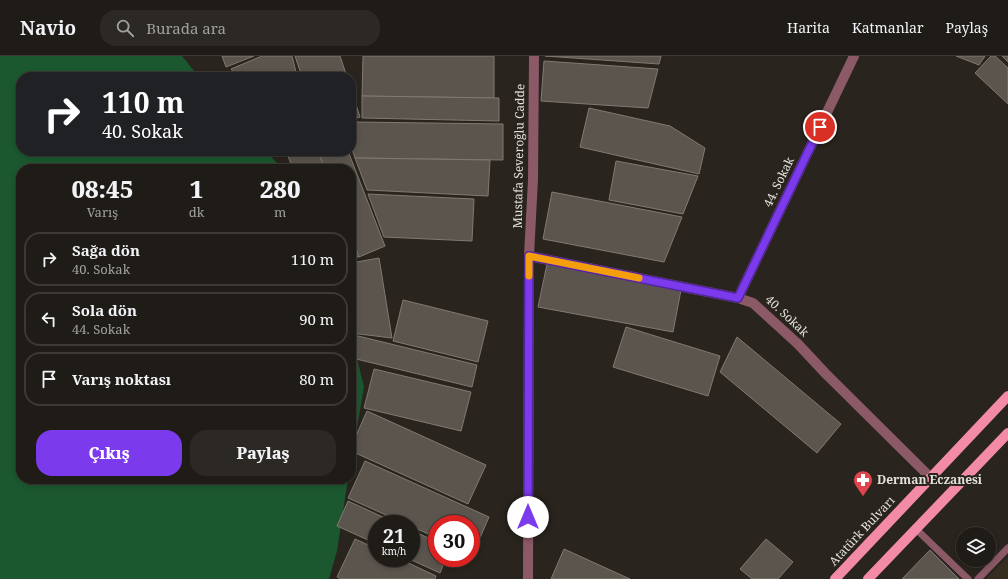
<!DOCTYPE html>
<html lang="tr">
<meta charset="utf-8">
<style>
:root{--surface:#1f1b16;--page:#2c2823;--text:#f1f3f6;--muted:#a1a1a1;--line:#3c3935;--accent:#7c3aed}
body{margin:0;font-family:"Noto Serif",serif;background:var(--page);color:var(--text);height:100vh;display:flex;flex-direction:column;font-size:15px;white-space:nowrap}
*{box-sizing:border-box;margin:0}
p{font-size:13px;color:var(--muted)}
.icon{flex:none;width:22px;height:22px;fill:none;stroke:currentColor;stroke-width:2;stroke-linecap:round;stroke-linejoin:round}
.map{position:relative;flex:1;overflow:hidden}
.sheet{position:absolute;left:16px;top:108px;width:340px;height:320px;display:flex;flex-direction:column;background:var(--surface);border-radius:16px;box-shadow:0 2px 6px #0003,0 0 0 1px var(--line)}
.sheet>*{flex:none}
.hud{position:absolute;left:16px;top:16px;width:340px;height:84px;border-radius:16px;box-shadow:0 2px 6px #0003,0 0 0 1px var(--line);background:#202124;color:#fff;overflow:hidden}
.buttons{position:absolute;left:956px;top:471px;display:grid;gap:8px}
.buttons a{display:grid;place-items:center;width:40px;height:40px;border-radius:50%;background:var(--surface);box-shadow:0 2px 6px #0003,0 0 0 1px var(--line);font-size:20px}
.speed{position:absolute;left:368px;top:459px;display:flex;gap:8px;font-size:20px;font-weight:700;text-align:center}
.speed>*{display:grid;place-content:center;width:52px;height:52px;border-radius:50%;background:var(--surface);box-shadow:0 2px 6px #0003,0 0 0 1px var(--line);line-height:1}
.speed small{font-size:10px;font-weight:400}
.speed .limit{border:6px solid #d22;background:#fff;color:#111}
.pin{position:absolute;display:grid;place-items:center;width:34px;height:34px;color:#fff;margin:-17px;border:2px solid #fff;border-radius:50%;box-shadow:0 1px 4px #0007}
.me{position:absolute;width:44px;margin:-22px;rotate:0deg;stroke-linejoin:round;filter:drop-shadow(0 0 3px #0008)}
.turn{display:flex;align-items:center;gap:14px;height:84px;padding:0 20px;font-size:18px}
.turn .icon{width:52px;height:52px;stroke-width:2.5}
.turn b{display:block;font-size:28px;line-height:34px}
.eta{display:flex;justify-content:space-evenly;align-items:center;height:68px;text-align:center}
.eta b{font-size:24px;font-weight:800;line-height:28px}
.action{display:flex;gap:8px;margin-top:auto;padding:8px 20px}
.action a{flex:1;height:46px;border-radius:16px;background:var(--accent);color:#fff;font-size:16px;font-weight:800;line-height:46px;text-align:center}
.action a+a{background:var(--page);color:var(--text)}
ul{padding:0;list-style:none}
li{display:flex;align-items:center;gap:12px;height:54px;margin:0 8px 6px;padding:0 12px;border:2px solid var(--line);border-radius:16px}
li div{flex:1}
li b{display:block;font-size:15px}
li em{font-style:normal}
header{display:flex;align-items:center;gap:24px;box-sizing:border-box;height:56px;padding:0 20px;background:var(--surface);border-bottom:1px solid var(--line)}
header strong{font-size:19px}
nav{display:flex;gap:22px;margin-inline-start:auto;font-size:14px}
.search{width:280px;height:36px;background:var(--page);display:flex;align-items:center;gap:10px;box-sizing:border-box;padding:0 14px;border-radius:16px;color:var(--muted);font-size:15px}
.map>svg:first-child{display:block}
</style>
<header>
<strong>Navio</strong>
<div class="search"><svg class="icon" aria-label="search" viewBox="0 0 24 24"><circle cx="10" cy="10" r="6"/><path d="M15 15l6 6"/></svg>Burada ara</div>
<nav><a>Harita</a><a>Katmanlar</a><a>Paylaş</a></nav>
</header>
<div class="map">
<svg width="1008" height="523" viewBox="0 0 1008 523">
<rect width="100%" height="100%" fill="#29241d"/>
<path fill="#362d21" d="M1008,501v22h-22z"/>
<g fill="#1b582f">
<path d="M0,0h182l17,21h-178v74h245l16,18h-261v310h327l-11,72 -8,28h-329z"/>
<path d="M351,277l13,54 -13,76z"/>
</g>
<g fill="#5b554e" stroke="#807a72">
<path d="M222,0h32l-28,11z"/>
<path d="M262,0h30l4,16 -12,5h-47l-6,-8z"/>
<path d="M295,0h45l7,21h-45z"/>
<path d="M363,0h131v42l-132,-2z"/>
<path d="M545,0h116l-2,8z"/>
<path d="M956,0h29l-6,9z"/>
<path d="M991,0h4l13,12v36l-33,-31z"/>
<path d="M1002,0h6v6z"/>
<path d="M544,5l114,8 -10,39 -107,-7z"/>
<path d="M351,33l9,28 -9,3z"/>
<path d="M362,40l137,2v23l-137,-3z"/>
<path d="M589,52l81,18 35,22 -6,26 -119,-27z"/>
<path d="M356,66l147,2v36l-148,-2 -4,-12v-21z"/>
<path d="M286,95h32l7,18h-32z"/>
<path d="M318,95h30l37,95 -26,11 -8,-21v-67h-26z"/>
<path d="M355,102l135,2 -2,36 -121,-6z"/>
<path d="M616,105l82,15 -15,38 -74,-14z"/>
<path d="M552,136l130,25 -18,45 -121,-23z"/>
<path d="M368,138l106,5 -2,42 -88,-4z"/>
<path d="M351,180l8,21h-8z"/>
<path d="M379,202l13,80 -41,-5v-70z"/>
<path d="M547,208l134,26 -8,42 -135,-25z"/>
<path d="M403,244l85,21 -10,41 -85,-21z"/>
<path d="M626,271l94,29 -12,40 -95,-29z"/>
<path d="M354,279l123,30 -5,22 -116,-28z"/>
<path d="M737,281l104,87 -24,29 -97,-81z"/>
<path d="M374,313l97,23 -10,39 -97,-23z"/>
<path d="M367,355l119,54 -18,39 -117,-53v-4z"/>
<path d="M365,405l124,56 -16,37h-2v-30h-34v14l-26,-12v-2h-5l-58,-26z"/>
<path d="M348,445l50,23h-21v20l-40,-18z"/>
<path d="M411,474l26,12v16h9l-6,15 -33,-15h4z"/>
<path d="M355,483l22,10v9h21l38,18 -1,3h-94l-4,-2z"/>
<path d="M766,483l27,23 -15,17h-26l-12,-10z"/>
<path d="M564,493l66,30h-79z"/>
<path d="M930,494l29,29h-57z"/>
</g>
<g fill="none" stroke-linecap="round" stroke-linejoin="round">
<g stroke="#8c5966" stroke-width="7">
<path d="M916,473l52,50"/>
<path d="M978,523l30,-31"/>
</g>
<g stroke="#8c5966" stroke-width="10">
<path d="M529,200l209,42 15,5 45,41 28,30 104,103"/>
<path d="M738,242l116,-242"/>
<path d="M528,523l1,-323 4,-77 1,-123"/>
</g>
<g stroke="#f38ba8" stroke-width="10">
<path d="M835,523l173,-183"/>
<path d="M868,523l140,-146"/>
</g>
</g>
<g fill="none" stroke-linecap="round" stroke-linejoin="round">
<g stroke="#51269a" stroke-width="10">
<path id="route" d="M528,461l1,-261 209,42 82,-171"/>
</g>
<use href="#route" stroke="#7c3aed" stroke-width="7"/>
<path stroke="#f59e0b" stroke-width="7" d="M529,220v-20l110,22"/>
</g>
<defs>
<g id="pharmacy-pin" transform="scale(1)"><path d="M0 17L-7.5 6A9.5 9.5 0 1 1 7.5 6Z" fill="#e0444e" stroke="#29241d"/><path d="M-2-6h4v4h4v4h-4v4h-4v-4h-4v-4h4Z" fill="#fff"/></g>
</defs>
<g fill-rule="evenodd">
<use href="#pharmacy-pin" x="863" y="424"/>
</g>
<g text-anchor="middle" stroke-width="4" stroke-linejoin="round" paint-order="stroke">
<g font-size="12" fill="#e4e1dc" stroke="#29241d">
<text transform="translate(519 100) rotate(-89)" y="4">Mustafa Severoğlu Cadde</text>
<text transform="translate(779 126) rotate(-64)" y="4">44. Sokak</text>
<text transform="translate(787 260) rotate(43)" y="4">40. Sokak</text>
<text transform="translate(862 475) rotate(-47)" y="4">Atatürk Bulvarı</text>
</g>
<g font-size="12" font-weight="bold" fill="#e4e1dc" stroke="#29241d" text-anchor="start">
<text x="877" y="428">Derman Eczanesi</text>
</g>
</g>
</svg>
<div class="buttons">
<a><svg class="icon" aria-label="layers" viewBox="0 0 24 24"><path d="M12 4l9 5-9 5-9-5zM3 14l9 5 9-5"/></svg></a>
</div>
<div class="speed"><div>21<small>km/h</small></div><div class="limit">30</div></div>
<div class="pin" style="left:820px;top:71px;background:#d93025"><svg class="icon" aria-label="arrive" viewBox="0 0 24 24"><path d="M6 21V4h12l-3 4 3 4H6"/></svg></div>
<svg class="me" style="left:528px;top:461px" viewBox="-20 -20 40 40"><circle r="19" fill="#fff"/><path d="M0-13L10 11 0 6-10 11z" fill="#7c3aed"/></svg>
<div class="hud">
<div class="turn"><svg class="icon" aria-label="right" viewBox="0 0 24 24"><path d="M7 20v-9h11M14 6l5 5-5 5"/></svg><div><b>110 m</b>40. Sokak</div></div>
</div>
<section class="sheet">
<div class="eta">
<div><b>08:45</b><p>Varış</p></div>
<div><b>1</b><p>dk</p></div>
<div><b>280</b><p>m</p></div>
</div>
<ul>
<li><svg class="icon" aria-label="right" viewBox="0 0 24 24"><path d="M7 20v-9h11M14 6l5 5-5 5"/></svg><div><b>Sağa dön</b><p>40. Sokak</p></div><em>110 m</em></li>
<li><svg class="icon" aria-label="left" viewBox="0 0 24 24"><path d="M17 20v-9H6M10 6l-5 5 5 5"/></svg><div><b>Sola dön</b><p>44. Sokak</p></div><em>90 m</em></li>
<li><svg class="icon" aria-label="arrive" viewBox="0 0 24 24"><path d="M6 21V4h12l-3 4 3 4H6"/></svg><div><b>Varış noktası</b></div><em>80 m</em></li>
</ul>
<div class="action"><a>Çıkış</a><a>Paylaş</a></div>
</section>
</div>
